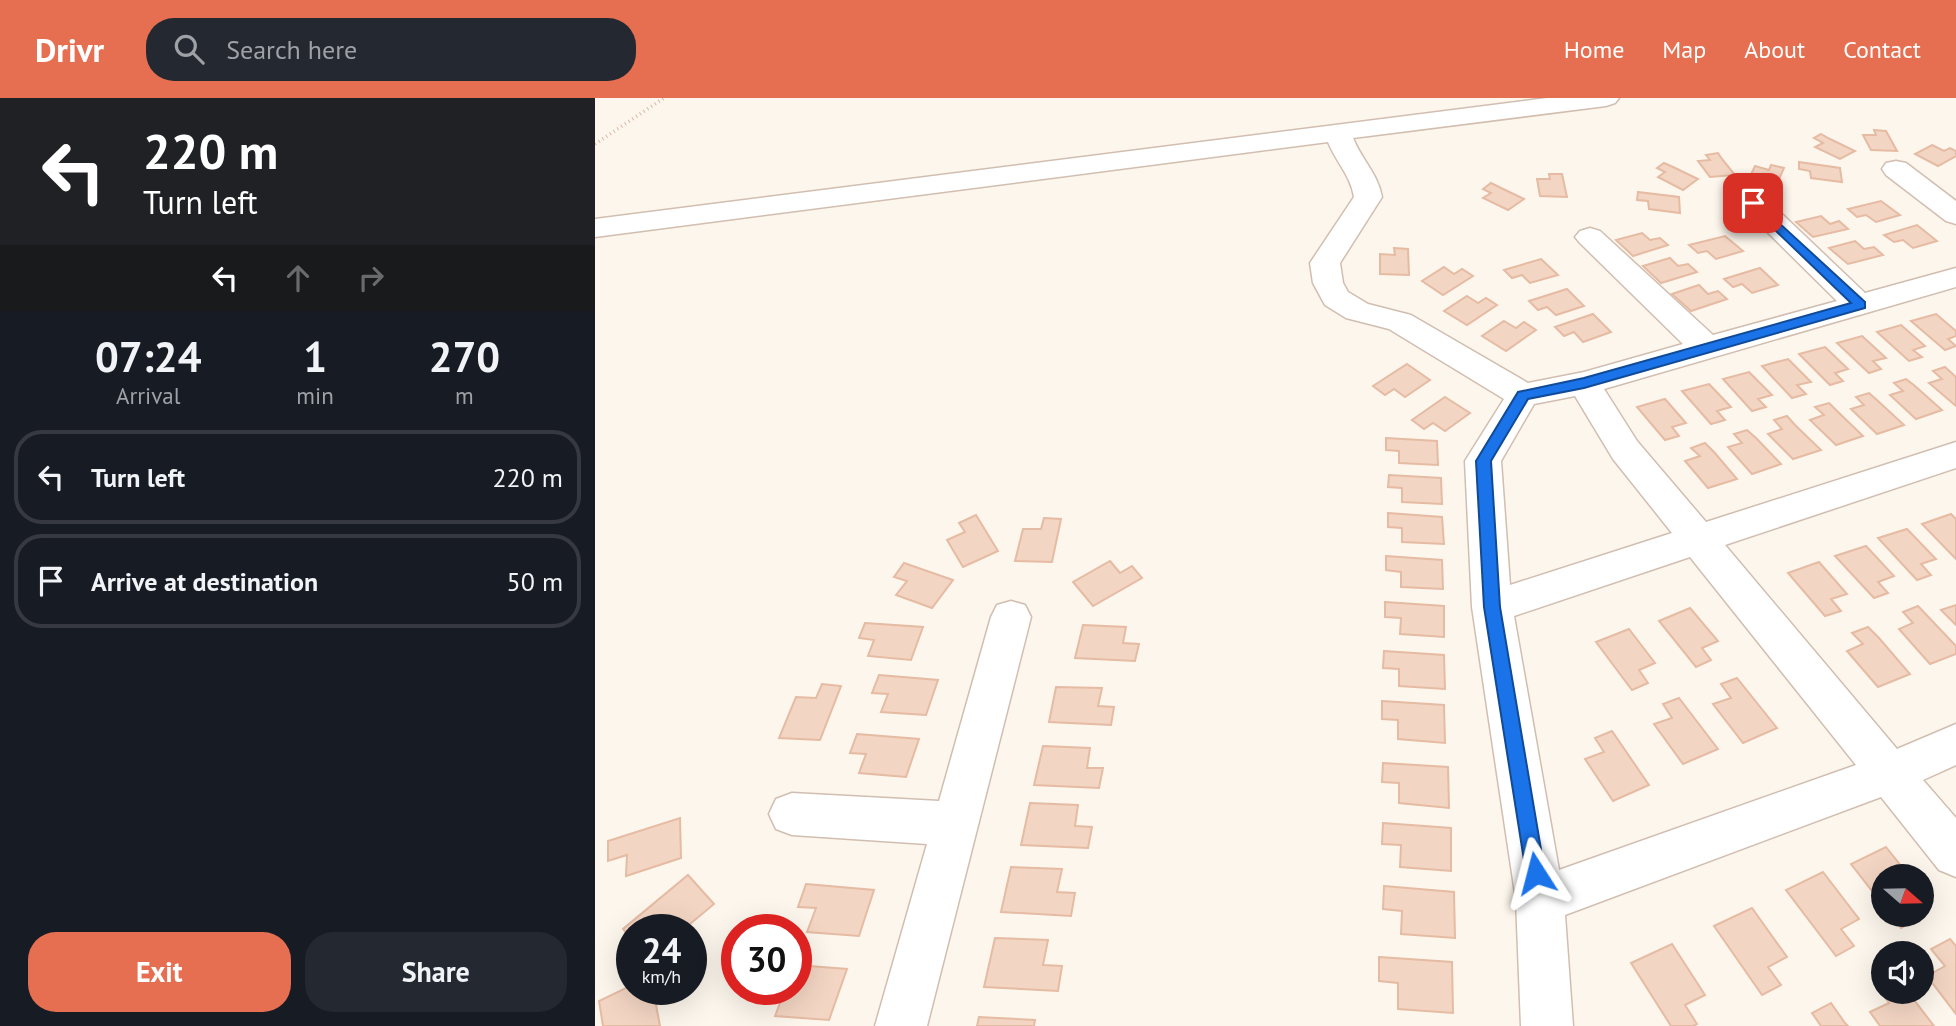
<!DOCTYPE html>
<style>
:root{--surface:#171b24;--page:#242831;--text:#f1f3f6;--muted:#9ea1a6;--line:#363941;--accent:#e76f51}
body{margin:0;font-family:"PT Sans",sans-serif;background:var(--page);color:var(--text);height:100vh;display:flex;flex-direction:column;font-size:26px;white-space:nowrap}
*{box-sizing:border-box;margin:0}
p{font-size:23px;color:var(--muted)}
.icon{flex:none;width:38px;height:38px;fill:none;stroke:currentColor;stroke-width:2;stroke-linecap:round;stroke-linejoin:round}
.map{position:relative;flex:1;overflow:hidden}
.details{display:flex;flex-direction:column;background:var(--surface);width:595px}
.details>*{flex:none}
.top-card{background:#202124;color:#fff;overflow:hidden}
.needle{width:46px;rotate:110deg}
.tools{position:absolute;left:1276px;top:766px;display:grid;gap:14px}
.tools a{display:grid;place-items:center;width:63px;height:63px;border-radius:50%;background:var(--surface);box-shadow:0 7px 28px #0002;font-size:35px}
.speed{position:absolute;left:21px;top:816px;display:flex;gap:14px;font-size:35px;font-weight:700;text-align:center}
.speed>*{display:grid;place-content:center;width:91px;height:91px;border-radius:50%;background:var(--surface);box-shadow:0 7px 28px #0002;line-height:1}
.speed small{font-size:18px;font-weight:400}
.speed .limit{border:10px solid #d22;background:#fff;color:#111}
.pin{position:absolute;display:grid;place-items:center;width:60px;height:60px;color:#fff;margin:-30px;border-radius:14px;box-shadow:0 4px 10px #0006}
.me{position:absolute;width:77px;margin:-38px;rotate:351deg;stroke-linejoin:round;filter:drop-shadow(0 0 5px #0008)}
.turn{display:flex;align-items:center;gap:24px;height:147px;padding:0 28px;font-size:32px}
.turn .icon{width:91px;height:91px;stroke-width:2.5}
.turn b{display:block;font-size:49px;line-height:60px}
.lanes{display:flex;align-items:center;height:66px;padding:0 28px;background:#0003;justify-content:center;gap:35px;direction:ltr}
.lanes .off{opacity:.35}
.eta{display:flex;justify-content:space-evenly;align-items:center;height:119px;text-align:center}
.eta b{font-size:42px;font-weight:700;line-height:49px}
.button{display:flex;gap:14px;margin-top:auto;padding:14px 28px}
.button a{flex:1;height:80px;border-radius:28px;background:var(--accent);color:#fff;font-size:28px;font-weight:700;line-height:80px;text-align:center}
.button a+a{background:var(--page);color:var(--text)}
ul{padding:0;list-style:none}
li{display:flex;align-items:center;gap:21px;height:94px;margin:0 14px 10px;padding:0 14px;border:4px solid var(--line);border-radius:28px}
li div{flex:1}
li b{display:block;font-size:26px}
li em{font-style:normal}
header{display:flex;align-items:center;gap:42px;box-sizing:border-box;height:98px;padding:0 35px;background:var(--accent);color:#fff}
header strong{font-size:33px}
nav{display:flex;gap:38px;margin-inline-start:auto;font-size:24px}
.search{width:490px;height:63px;background:var(--page);display:flex;align-items:center;gap:18px;box-sizing:border-box;padding:0 24px;border-radius:28px;color:var(--muted);font-size:26px}
main{display:flex;flex:1;min-height:0}
.map>svg:first-child{display:block}
</style>
<header>
<strong>Drivr</strong>
<div class="search"><svg class="icon" aria-label="search" viewBox="0 0 24 24"><circle cx="10" cy="10" r="6"/><path d="M15 15l6 6"/></svg>Search here</div>
<nav><a>Home</a><a>Map</a><a>About</a><a>Contact</a></nav>
</header>
<main>
<section class="details">
<div class="top-card">
<div class="turn"><svg class="icon" aria-label="left" viewBox="0 0 24 24"><path d="M17 20v-9H6M10 6l-5 5 5 5"/></svg><div><b>220 m</b>Turn left</div></div>
<div class="lanes"><svg class="icon" aria-label="left" viewBox="0 0 24 24"><path d="M17 20v-9H6M10 6l-5 5 5 5"/></svg><svg class="icon off" aria-label="ahead" viewBox="0 0 24 24"><path d="M12 20V5M6 11l6-6 6 6"/></svg><svg class="icon off" aria-label="right" viewBox="0 0 24 24"><path d="M7 20v-9h11M14 6l5 5-5 5"/></svg></div>
</div>
<div class="eta">
<div><b>07:24</b><p>Arrival</p></div>
<div><b>1</b><p>min</p></div>
<div><b>270</b><p>m</p></div>
</div>
<ul>
<li><svg class="icon" aria-label="left" viewBox="0 0 24 24"><path d="M17 20v-9H6M10 6l-5 5 5 5"/></svg><div><b>Turn left</b></div><em>220 m</em></li>
<li><svg class="icon" aria-label="arrive" viewBox="0 0 24 24"><path d="M6 21V4h12l-3 4 3 4H6"/></svg><div><b>Arrive at destination</b></div><em>50 m</em></li>
</ul>
<div class="button"><a>Exit</a><a>Share</a></div>
</section>
<div class="map">
<svg width="1361" height="928" viewBox="0 0 1361 928">
<rect width="100%" height="100%" fill="#fdf6ec"/>
<g fill="#f3d5c3" stroke="#e6bba3" stroke-width="2">
<path d="M1279,32l12,1 11,20 -26,-1 -8,-15h13z"/>
<path d="M1226,36l9,5 25,12 -15,8 -25,-12 8,-4 -9,-5z"/>
<path d="M1337,47l12,6 6,-3 6,3v5l-18,10 -23,-12z"/>
<path d="M1123,55l4,6 13,16 -25,2 -12,-16 12,-1 -4,-5z"/>
<path d="M1204,64l41,6 2,14 -31,-4 -1,-7 -11,-2z"/>
<path d="M1069,65l9,4 25,12 -15,11 -25,-13 7,-5 -8,-4z"/>
<path d="M1176,67l13,3 -9,20 -27,-7 7,-15 14,4z"/>
<path d="M954,76h13l5,23 -27,-1 -3,-17h13z"/>
<path d="M896,85l8,4 25,12 -16,11 -25,-12 8,-5 -8,-4z"/>
<path d="M1043,94l41,5 1,16 -31,-4 -1,-8 -11,-1z"/>
<path d="M1286,103l19,14 -24,7 -10,-7 -9,2 -9,-8z"/>
<path d="M1226,118l9,8 9,-3 9,8 -35,8 -17,-15z"/>
<path d="M1322,127l20,16 -24,7 -10,-8 -9,2 -10,-7z"/>
<path d="M1047,135l8,7 10,-2 8,7 -35,11 -17,-16z"/>
<path d="M1130,138l18,15 -27,8 -9,-8 -9,2 -9,-8z"/>
<path d="M1260,143l9,8 10,-2 9,8 -35,9 -19,-16z"/>
<path d="M799,150l14,1 1,26 -29,-1v-20l15,1z"/>
<path d="M1075,160l8,8 10,-2 9,8 -36,11 -18,-17z"/>
<path d="M946,161l17,16 -28,8 -8,-8 -10,3 -8,-8z"/>
<path d="M849,169l10,7 8,-5 11,7 -30,19 -21,-14z"/>
<path d="M1165,170l18,17 -26,8 -10,-9 -9,3 -9,-8z"/>
<path d="M1104,187l9,9 10,-3 9,8 -36,12 -19,-17z"/>
<path d="M972,191l17,17 -28,9 -9,-8 -9,3 -9,-9z"/>
<path d="M872,198l11,7 8,-5 11,7 -30,20 -23,-14z"/>
<path d="M998,216l18,18 -28,10 -9,-10 -10,4 -9,-9z"/>
<path d="M1341,216l20,17v5l-8,3 8,7 -11,4 -34,-29z"/>
<path d="M909,223l12,7 8,-6 12,8 -30,21 -24,-15z"/>
<path d="M1306,227l24,21 -12,4 9,7 -13,4 -32,-29z"/>
<path d="M1267,238l24,22 -13,3 8,8 -12,4 -32,-30z"/>
<path d="M1230,249l23,22 -13,4 8,8 -13,4 -31,-31z"/>
<path d="M1193,261l23,23 -14,3 9,9 -14,4 -30,-32z"/>
<path d="M812,266l23,16 -25,17 -11,-8 -9,6 -12,-9z"/>
<path d="M1350,269l11,10v29l-27,-23 13,-4 -9,-8z"/>
<path d="M1154,274l23,23 -14,4 8,8 -14,4 -29,-32z"/>
<path d="M1311,281l9,7 27,24 -26,9 -26,-24 13,-4 -9,-8z"/>
<path d="M1114,286l22,23 -14,4 8,9 -14,4 -29,-33z"/>
<path d="M1274,295l9,8 26,24 -27,9 -26,-25 13,-4 -8,-8z"/>
<path d="M850,299l25,16 -25,18 -12,-8 -9,6 -12,-9z"/>
<path d="M1070,301l21,24 -14,4 7,9 -14,4 -28,-33z"/>
<path d="M1234,305l8,8 26,25 -27,9 -26,-25 14,-5 -9,-8z"/>
<path d="M1192,318l8,9 26,25 -28,9 -25,-25 14,-5 -8,-9z"/>
<path d="M1152,332l9,8 25,26 -29,10 -24,-27 14,-4 -8,-9z"/>
<path d="M791,340l51,3 1,24 -39,-2v-12l-13,-1z"/>
<path d="M1110,345l9,9 23,27 -29,9 -23,-27 15,-5 -9,-8z"/>
<path d="M794,377l52,3 1,26 -40,-2v-14l-14,-1z"/>
<path d="M793,415l54,4 2,27 -42,-2v-14l-14,-1z"/>
<path d="M1356,416l5,5v40l-34,-35z"/>
<path d="M381,417l22,36 -35,16 -16,-27 18,-8 -6,-9z"/>
<path d="M449,420l17,1 -9,43 -37,-1 8,-32h18z"/>
<path d="M1312,431l29,30 -15,5 10,11 -14,5 -39,-42z"/>
<path d="M1271,448l28,30 -16,6 10,11 -14,5 -39,-42z"/>
<path d="M791,458l56,4 1,29 -42,-2v-15l-15,-2z"/>
<path d="M515,463l10,12 12,-7 10,12 -49,28 -20,-24z"/>
<path d="M1224,464l28,32 -16,5 10,12 -16,5 -37,-43z"/>
<path d="M309,465l49,17 -21,28 -36,-13 11,-14 -13,-4z"/>
<path d="M790,504l59,4v31l-44,-3 1,-16 -16,-1z"/>
<path d="M1361,507v20l-15,-15z"/>
<path d="M1323,508l38,40v8l-26,10 -31,-35 14,-6 -10,-11z"/>
<path d="M1095,510l28,33 -16,7 9,12 -15,7 -37,-46z"/>
<path d="M270,525l58,4 -12,33 -43,-4 6,-16 -15,-2z"/>
<path d="M488,527l43,2 -3,16 16,1 -4,17 -60,-3z"/>
<path d="M1273,529l11,11 31,36 -32,13 -31,-36 16,-7 -11,-11z"/>
<path d="M1034,531l26,34 -16,7 9,13 -16,7 -36,-48z"/>
<path d="M789,553l60,4 1,34 -46,-3v-17l-16,-1z"/>
<path d="M284,577l59,5 -12,35 -45,-3 7,-18 -16,-1z"/>
<path d="M1142,580l40,50 -34,15 -30,-39 18,-6 -10,-14z"/>
<path d="M227,586l19,2 -21,54 -41,-2 17,-41 20,1z"/>
<path d="M461,589l46,1 -4,18 16,1 -3,18 -62,-3z"/>
<path d="M1084,600l39,51 -35,15 -29,-40 18,-6 -9,-14z"/>
<path d="M787,603l62,4 1,38 -47,-4v-19l-16,-1z"/>
<path d="M1017,633l37,54 -36,16 -28,-42 19,-7 -9,-14z"/>
<path d="M262,636l62,5 -13,38 -47,-4 7,-19 -16,-1z"/>
<path d="M448,648l47,2 -3,20h16l-4,20 -65,-3z"/>
<path d="M788,665l65,4 1,41 -50,-5v-20l-17,-1z"/>
<path d="M435,705l48,2 -3,21 17,1 -4,21 -67,-3z"/>
<path d="M85,720l1,40 -55,18 1,-21 -19,6v-20z"/>
<path d="M788,725l68,5v43l-51,-4 1,-22 -19,-1z"/>
<path d="M1291,749l24,30h-27v28l-32,-41z"/>
<path d="M416,769l51,2 -5,23 18,1 -4,23 -70,-4z"/>
<path d="M1228,774l36,47 -18,10 13,17 -18,10 -50,-66z"/>
<path d="M93,777l26,29 -30,25h-52v11l-9,-11z"/>
<path d="M211,786l68,6 -15,46 -52,-4 9,-24 -18,-1z"/>
<path d="M789,788l70,6 1,46 -54,-4 1,-23 -19,-2z"/>
<path d="M1157,810l35,49 -19,10 13,18 -19,10 -48,-69z"/>
<path d="M1296,817h26l2,3 -18,10z"/>
<path d="M400,840l53,2 -5,25 19,1 -4,25 -74,-4z"/>
<path d="M1355,841l6,7v68l-29,-38 18,-10 -14,-17z"/>
<path d="M1077,846l33,51 -20,10 12,19 -4,2h-22l-40,-63z"/>
<path d="M784,859l73,5 1,51 -55,-4v-26l-19,-2z"/>
<path d="M201,867l51,4 -18,51 -54,-4 10,-26 -12,-1h23z"/>
<path d="M1288,882v12h25l26,34h-54l-10,-14 19,-9 -13,-19z"/>
<path d="M37,887v4h21l7,37h-57l-4,-25z"/>
<path d="M1236,905l14,20 3,3h-27l-9,-13z"/>
<path d="M384,919l56,3 -1,6h-57z"/>
</g>
<g fill="none" stroke-linecap="round" stroke-linejoin="round">
<g stroke="#d1beb0" stroke-width="3">
<g id="minor">
<path d="M952,0h72l-4,5 -9,3 -253,32c9,22 25,36 29,59l-42,66 3,20 5,9 20,12 43,11 117,68 56,-11 99,-28 -103,-101 -5,-6 5,-6 10,-3 10,3 113,104 124,-34 -93,-92 -4,-6 4,-6 10,-2 10,2 101,96 91,-25v19l-352,102 33,52 69,81 250,-80v26l-231,77 172,204 59,-25v41l-33,15 33,38v59l-17,-7 -58,-73 -316,118 8,111h-52l-5,-126 -44,-293 -7,-146 39,-62 -115,-70 -43,-11 -21,-13 -12,-22 -3,-20 44,-66c-3,-21 -18,-35 -26,-55l-733,95v-18zM980,298l38,63 59,74 -162,52 -9,-124 33,-57zM1095,459l166,208 -297,105 -45,-254z"/>
<path d="M1301,63l10,2 50,38v23l-10,-3 -60,-46 -4,-6 4,-6z"/>
<path d="M416,503l14,4 6,12 -104,409h-52l52,-182 -135,-9 -16,-6 -7,-15 7,-15 16,-6 147,8 52,-184 6,-12z"/>
</g>
</g>
<path stroke="#d9b8a5" stroke-width="3.5" stroke-dasharray="1 3.5" stroke-linecap="butt" d="M0,46l69,-46"/>
<use href="#minor" fill="#fff" fill-rule="evenodd"/>
</g>
<path fill="#1a73e8" stroke="#114b97" stroke-width="2" d="M1158,101l112,103v6l-281,80 -56,11 -37,62 9,146 45,266 -2,7 -7,3 -7,-3 -3,-7 -42,-266 -8,-146 42,-69 66,-14 267,-75 -102,-98 -1,-2z"/>
</svg>
<div class="tools">
<a><svg class="needle" viewBox="-14 -14 28 28"><path d="M0-13l5 13h-10z" fill="#e53935"/><path d="M0 13l5-13h-10z" fill="#9ea1a6"/></svg></a>
<a><svg class="icon" aria-label="sound" viewBox="0 0 24 24"><path d="M4 9h4l5-4v14l-5-4H4zM17 9q2 3 0 6"/></svg></a>
</div>
<div class="speed"><div>24<small>km/h</small></div><div class="limit">30</div></div>
<div class="pin" style="left:1158px;top:105px;background:#d93025"><svg class="icon" aria-label="arrive" viewBox="0 0 24 24"><path d="M6 21V4h12l-3 4 3 4H6"/></svg></div>
<svg class="me" style="left:941px;top:775px" viewBox="-20 -20 40 40"><path d="M0-17L14 15 0 8-14 15z" fill="#1a73e8" stroke="#fff" stroke-width="4"/></svg>
</div>
</main>
